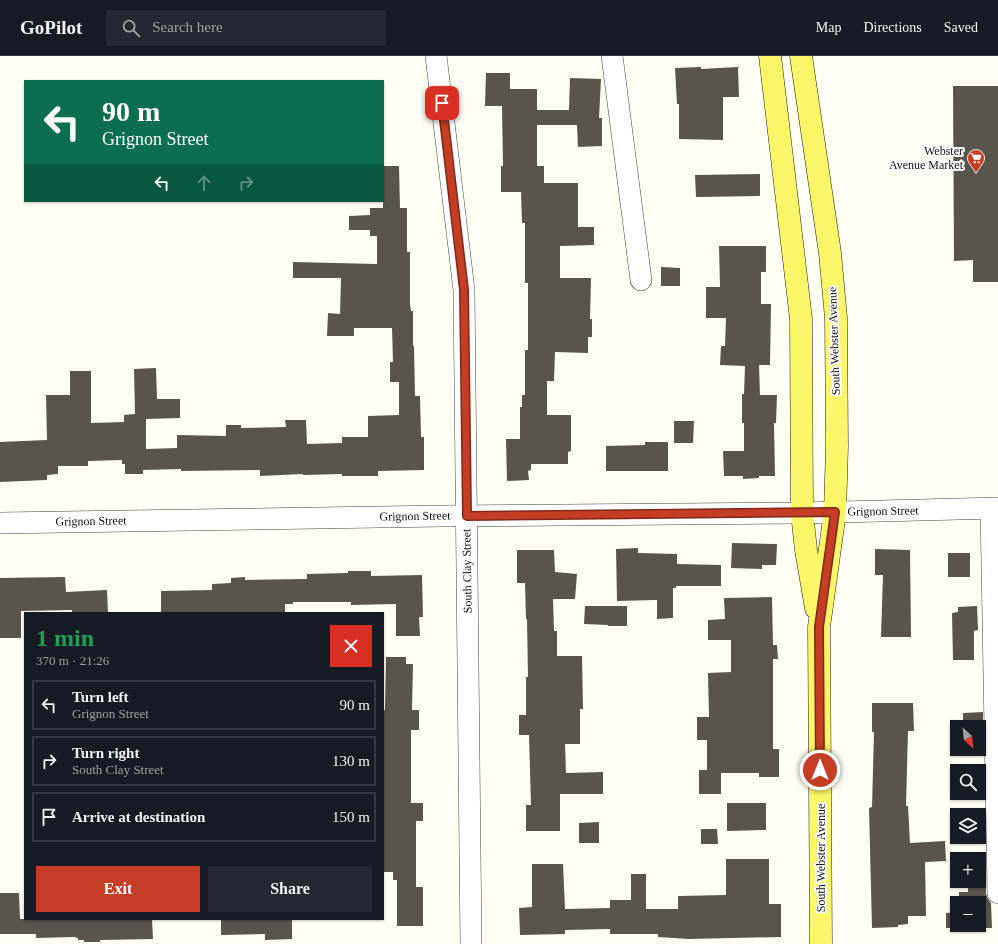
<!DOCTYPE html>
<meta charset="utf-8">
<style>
:root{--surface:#171b24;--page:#242831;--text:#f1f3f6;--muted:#9ea1a6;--line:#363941;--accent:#c43d24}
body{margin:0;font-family:Georgia,serif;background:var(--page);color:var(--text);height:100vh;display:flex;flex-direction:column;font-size:15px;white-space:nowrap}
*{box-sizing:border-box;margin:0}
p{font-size:13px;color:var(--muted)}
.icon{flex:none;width:22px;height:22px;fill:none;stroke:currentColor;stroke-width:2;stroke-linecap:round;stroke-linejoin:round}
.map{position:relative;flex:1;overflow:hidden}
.sheet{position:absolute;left:24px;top:556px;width:360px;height:308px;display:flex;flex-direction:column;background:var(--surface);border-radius:0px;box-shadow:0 1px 3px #0004}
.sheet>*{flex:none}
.guide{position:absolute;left:24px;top:24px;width:360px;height:122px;border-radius:0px;box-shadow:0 1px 3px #0004;background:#0b6e4f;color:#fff;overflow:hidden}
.needle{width:26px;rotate:153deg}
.fabs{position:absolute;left:950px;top:664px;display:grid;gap:8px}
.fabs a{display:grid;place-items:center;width:36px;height:36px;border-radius:0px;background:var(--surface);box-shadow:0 1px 3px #0004;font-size:20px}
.pin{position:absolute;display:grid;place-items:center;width:34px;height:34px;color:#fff;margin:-17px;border-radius:8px;box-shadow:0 2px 6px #0006}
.me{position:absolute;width:44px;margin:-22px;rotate:0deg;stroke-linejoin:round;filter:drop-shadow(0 0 3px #0008)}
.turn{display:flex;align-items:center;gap:14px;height:84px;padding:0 12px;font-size:18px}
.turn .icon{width:52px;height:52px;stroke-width:2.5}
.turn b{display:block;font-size:28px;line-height:34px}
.lanes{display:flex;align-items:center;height:38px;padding:0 12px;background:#0003;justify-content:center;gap:20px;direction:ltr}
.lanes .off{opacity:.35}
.round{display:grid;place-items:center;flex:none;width:42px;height:42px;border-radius:0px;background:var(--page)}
.overview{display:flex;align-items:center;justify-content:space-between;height:68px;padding:0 12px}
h1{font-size:24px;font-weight:700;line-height:30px;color:#1e9e55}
.primary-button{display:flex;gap:8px;margin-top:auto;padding:8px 12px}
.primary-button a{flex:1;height:46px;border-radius:0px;background:var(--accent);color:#fff;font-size:16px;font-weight:700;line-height:46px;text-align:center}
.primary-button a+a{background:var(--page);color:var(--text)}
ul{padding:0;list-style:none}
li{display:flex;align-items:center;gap:12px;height:50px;margin:0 8px 6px;padding:0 4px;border:2px solid var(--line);border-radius:0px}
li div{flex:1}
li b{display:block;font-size:15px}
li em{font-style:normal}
header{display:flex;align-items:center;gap:24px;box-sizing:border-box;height:56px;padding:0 20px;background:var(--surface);border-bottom:1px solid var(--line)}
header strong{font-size:19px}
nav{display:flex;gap:22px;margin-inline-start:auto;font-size:14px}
.search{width:280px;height:36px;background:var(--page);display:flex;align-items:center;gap:10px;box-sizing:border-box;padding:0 14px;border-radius:0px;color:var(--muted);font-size:15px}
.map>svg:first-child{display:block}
</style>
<header>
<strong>GoPilot</strong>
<div class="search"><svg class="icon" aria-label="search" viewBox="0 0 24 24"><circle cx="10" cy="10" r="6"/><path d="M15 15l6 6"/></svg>Search here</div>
<nav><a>Map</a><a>Directions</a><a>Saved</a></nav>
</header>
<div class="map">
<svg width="998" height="888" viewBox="0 0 998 888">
<rect width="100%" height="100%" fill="#fffff3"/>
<g fill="#59544c">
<path d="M701,11v2l37,-2 1,30h-16v43l-44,-1v-35h-2l-2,-36z"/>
<path d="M486,17h24v16h27v21h32l1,-32 31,1 -2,39h3v28l-24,1 -1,-22h-40v41h7v17h34v44h16v18l-34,1v32h31l-1,41h2v18h-4v16l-33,-1 -1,29h-7v34h24v36l-3,1v12h-37v6l-3,1 1,9 -22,1 -1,-42h14v-32h2v-12h3v-45h3v-67h-3v-60h-3l-1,-31h-20v-26h2l-1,-60h-17z"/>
<path d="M953,30h45v196h-25v-22l-19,1z"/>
<path d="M383,110h16l1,42h7v44h3v52l1,7h2v35h1l1,50h5l1,41h3v33l-46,1v5h-36v-2l-39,1v-1l-43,2v-6l-79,1v-2l-38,1v4h-18v-10h-3v-4l-34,1v5h-30v8l-11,1v5l-47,2v-40l47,-2 -1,-45h24v-24h21v52l33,-1v-7l11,-1 -1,-45 22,-1 1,31h23v19l-34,1v30l31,-1v-13l49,1v-11h15v3l45,-1 -1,-7h21l1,24 35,-1v-6h26v-21l31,-1v-33h-9v-20h3l-1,-34h-38v8h-27l1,-23 12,1 1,-36h-48v-16l84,2v-28h-7v-6h-21v-14l21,-1v-7h13z"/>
<path d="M760,118v22l-64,1 -1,-22z"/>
<path d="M719,190h47v26h-5v32h10l-1,61h-11l1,30h17l-1,28h-2l1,53h-16v2l-16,1v-3h-19l-1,-25h21v-28h-2v-29h2l1,-28 -25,-1 1,-19h4l1,-28h-20v-31h14z"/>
<path d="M661,211l19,1v18h-19z"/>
<path d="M674,365h20l-1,22h-19z"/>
<path d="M645,386h23v29h-62v-25l39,-1z"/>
<path d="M732,487l45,1 -1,21h-14v4l-31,-1z"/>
<path d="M638,492v5l39,1v10l44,1v21h-45v2h-3v30l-16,1v-19l-40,1 -1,-52z"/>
<path d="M875,493l35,1 1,87h-30l2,-62h-8z"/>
<path d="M517,494h37l1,22 22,2 -2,25h-22l1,32h3v25h25l1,53h-3v35h-15l1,29 37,-1v22h-43v37h-34v-26h5l-2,-70h-10v-20h7v-38h2l-1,-58h-1l-1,-36h-8z"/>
<rect x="948" y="497" width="22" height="24"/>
<path d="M348,515h23v5l51,-1 1,42h-4l1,19h-24v-32l-45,1v-3h-58v2h-8v9h-124v-22l51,-1v-6l19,-1v-5l14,-1v3l62,-1v-5l41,-1z"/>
<path d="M65,521l1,15 41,-2 1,23h-36v-3l-51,1v27h-21v-60z"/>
<path d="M772,541l1,48h4l1,14h-5v90h6v28h-20v-4h-38v21h-22v-24h8v-30h-10v-23h12l-1,-44 23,-1v-32h-23v-20l17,-1 -1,-21z"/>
<path d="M585,550h42v20h-19v-1l-24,-1z"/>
<path d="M977,550l1,24 -4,1v29h-21l-1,-47 6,-1v-5z"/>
<path d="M386,601h20v7h7l-1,46h7v20h-8v73h12v18h-7v66h7v39h-26v-46h-4v-8h-10v-162h2z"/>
<path d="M872,647h41l1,28h-6l-2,75h2l2,37 35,-2 1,20 -21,1 1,54h-18v8l-10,1v2l-26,1 -3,-120 3,-1 2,-75h-2z"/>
<path d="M983,656v15h-20v-14z"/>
<path d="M727,747h39v27l-39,1z"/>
<path d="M599,766v21h-20v-20z"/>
<path d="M701,773h16l1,15h-17z"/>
<path d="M726,803h43v45h12v33l-92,2 -31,-2v-3h-48v-5l-45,1v4l-45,1 -1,-27 13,-1v-43h31l2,45 45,-1v-8h21v-26h15v35h32v-13l48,-1z"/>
<path d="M968,825h18v13l2,5 3,4 1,25h-46v-15l11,-1v13h22v-22h-20v-11h9z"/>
<path d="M0,837h19l1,26h132l1,20 -53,1v2h-16v-2h-6v-2l-4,-1 -38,1v-4h-36z"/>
<path d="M221,863h71v20l-27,1v-6l-44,1z"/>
</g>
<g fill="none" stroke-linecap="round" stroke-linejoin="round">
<g stroke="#434343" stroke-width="22">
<g id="minor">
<path d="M436,0l28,234 7,654"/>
<path d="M612,0l29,224"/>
<path d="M991,453l7,384"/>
<path d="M0,467l442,-7 360,-3 196,-5"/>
</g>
</g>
<g stroke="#212121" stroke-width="23">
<g id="major">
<path d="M770,0l31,263 1,194 4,37 10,58"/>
<path d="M801,0l29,197 6,65 1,129 -2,65 -16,115 2,317"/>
</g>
</g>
<use href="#minor" stroke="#fff" stroke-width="21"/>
<use href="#major" stroke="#fbf568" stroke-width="22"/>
</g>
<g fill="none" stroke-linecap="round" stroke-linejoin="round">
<g stroke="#7f2817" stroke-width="10">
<path id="route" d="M442,47l22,187 3,226 368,-4 -16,115 1,143"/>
</g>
<use href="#route" stroke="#c43d24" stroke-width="7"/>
</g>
<defs>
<g id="supermarket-pin" transform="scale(0.9)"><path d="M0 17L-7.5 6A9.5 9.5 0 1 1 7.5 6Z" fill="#c43d24" stroke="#fff"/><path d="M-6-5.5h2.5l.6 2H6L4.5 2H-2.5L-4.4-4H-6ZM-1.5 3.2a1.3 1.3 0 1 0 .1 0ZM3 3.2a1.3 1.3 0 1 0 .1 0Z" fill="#fff"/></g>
</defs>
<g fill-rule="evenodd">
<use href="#supermarket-pin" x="976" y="102"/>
</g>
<g text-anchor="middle" stroke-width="4" stroke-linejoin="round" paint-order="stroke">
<g font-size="12" fill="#101010" stroke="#fff" text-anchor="end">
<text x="963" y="99">Webster<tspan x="963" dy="14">Avenue Market</tspan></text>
</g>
<g font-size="12" fill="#101010" stroke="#fff">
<text transform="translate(834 285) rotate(-92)" y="4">South Webster Avenue</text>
<text transform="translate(883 455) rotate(-1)" y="4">Grignon Street</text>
<text transform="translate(415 460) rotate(-1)" y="4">Grignon Street</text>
<text transform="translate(91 465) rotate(-1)" y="4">Grignon Street</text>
<text transform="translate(467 515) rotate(-91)" y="4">South Clay Street</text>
<text transform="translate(821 802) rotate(-90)" y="4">South Webster Avenue</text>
</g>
</g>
</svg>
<div class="fabs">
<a><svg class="needle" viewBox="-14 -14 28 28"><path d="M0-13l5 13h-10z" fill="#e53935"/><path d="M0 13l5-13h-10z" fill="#9ea1a6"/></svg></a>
<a><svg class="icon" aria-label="search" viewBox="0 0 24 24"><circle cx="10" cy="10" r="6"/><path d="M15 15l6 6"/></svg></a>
<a><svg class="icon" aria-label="layers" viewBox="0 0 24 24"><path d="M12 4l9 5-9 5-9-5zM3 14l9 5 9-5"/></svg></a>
<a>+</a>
<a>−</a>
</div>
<div class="pin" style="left:442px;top:47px;background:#d93025"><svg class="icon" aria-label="arrive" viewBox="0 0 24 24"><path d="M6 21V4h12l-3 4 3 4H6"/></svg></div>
<svg class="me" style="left:820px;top:714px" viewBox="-20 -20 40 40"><circle r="17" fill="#c43d24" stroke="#fff" stroke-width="3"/><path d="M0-11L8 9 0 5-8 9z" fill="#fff"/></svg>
<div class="guide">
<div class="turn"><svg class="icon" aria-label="left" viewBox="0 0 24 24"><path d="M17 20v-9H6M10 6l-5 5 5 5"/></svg><div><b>90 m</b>Grignon Street</div></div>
<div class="lanes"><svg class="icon" aria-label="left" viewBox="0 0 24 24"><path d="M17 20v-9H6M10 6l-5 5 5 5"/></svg><svg class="icon off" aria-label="ahead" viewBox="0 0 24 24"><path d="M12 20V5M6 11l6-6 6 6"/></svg><svg class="icon off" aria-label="right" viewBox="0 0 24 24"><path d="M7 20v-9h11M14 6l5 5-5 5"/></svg></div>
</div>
<section class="sheet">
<div class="overview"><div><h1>1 min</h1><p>370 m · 21:26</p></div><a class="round" style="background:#d93025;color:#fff"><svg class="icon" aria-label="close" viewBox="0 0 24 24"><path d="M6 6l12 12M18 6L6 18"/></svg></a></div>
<ul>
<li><svg class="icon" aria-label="left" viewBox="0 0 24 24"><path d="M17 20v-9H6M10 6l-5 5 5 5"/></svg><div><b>Turn left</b><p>Grignon Street</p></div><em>90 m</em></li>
<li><svg class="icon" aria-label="right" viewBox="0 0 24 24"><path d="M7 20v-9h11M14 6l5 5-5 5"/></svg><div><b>Turn right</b><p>South Clay Street</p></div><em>130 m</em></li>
<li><svg class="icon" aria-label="arrive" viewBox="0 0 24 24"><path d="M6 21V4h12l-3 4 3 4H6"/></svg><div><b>Arrive at destination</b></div><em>150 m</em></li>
</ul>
<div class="primary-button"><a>Exit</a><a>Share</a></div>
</section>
</div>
